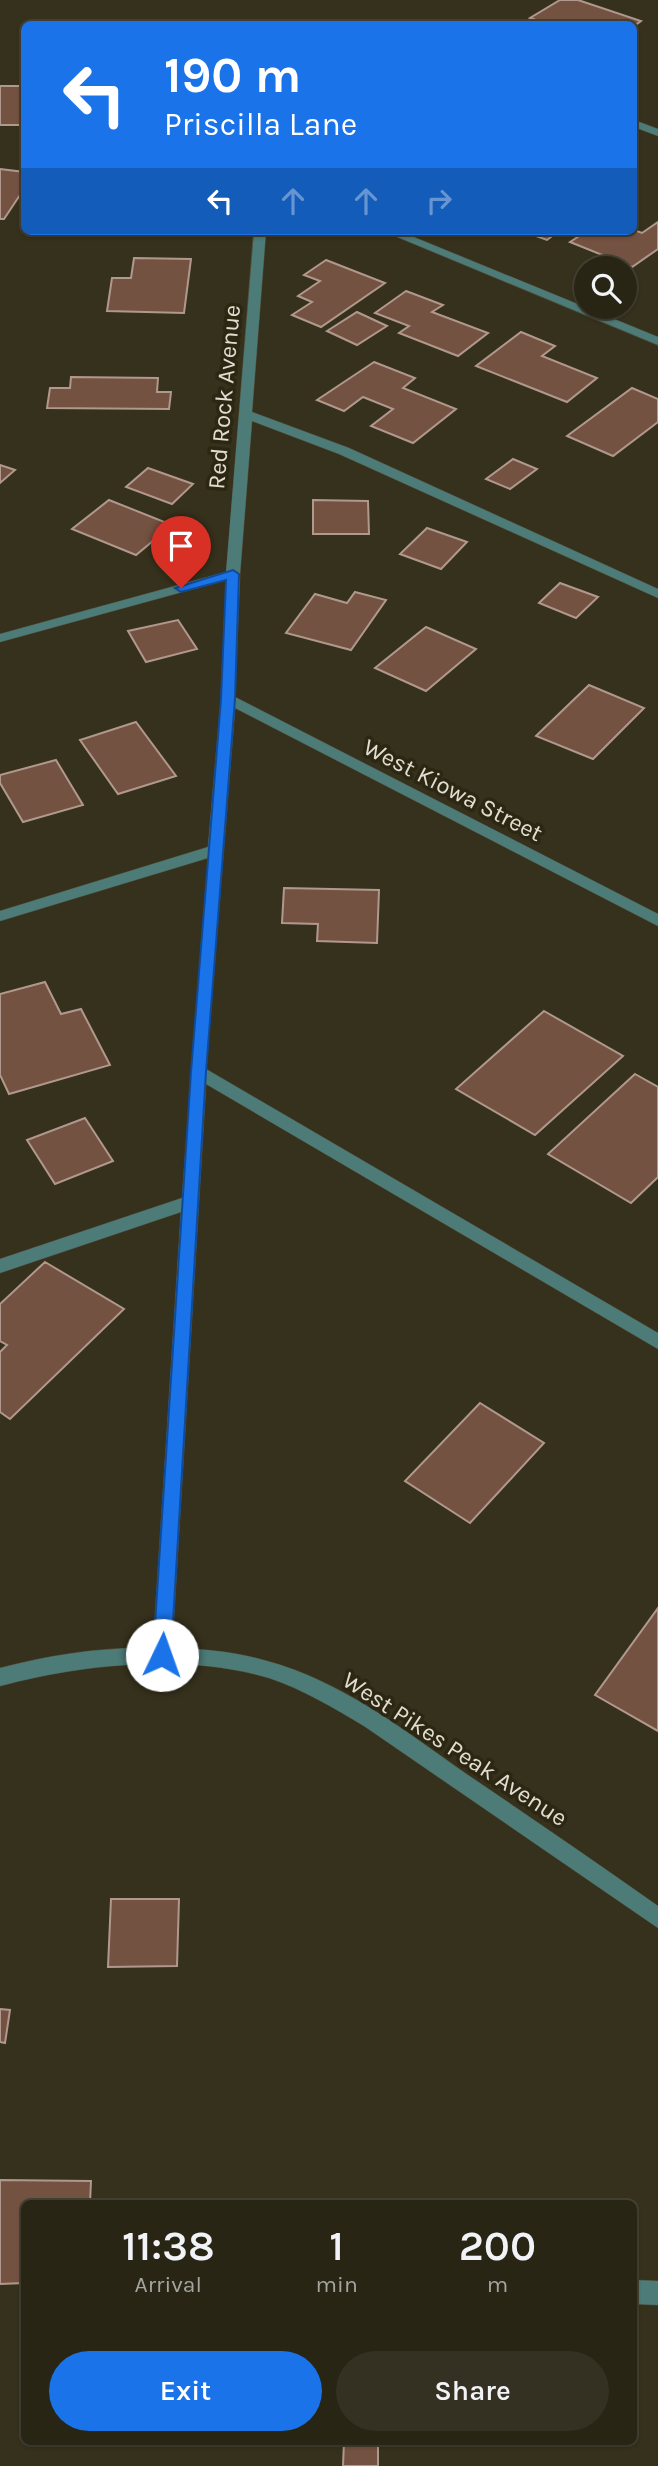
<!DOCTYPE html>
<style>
:root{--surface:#282515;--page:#343122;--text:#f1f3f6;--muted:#a5a5a0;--line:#444234;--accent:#1a73e8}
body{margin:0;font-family:Karla,sans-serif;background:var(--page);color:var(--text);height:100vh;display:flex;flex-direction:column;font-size:26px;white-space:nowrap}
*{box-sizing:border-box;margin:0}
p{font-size:23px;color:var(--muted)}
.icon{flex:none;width:38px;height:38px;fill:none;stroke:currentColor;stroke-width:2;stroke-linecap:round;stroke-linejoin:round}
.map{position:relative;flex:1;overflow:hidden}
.details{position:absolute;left:21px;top:2200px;width:616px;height:245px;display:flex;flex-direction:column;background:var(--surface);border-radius:10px;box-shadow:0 2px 5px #0004,0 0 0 2px var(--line)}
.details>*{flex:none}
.top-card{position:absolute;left:21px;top:21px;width:616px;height:214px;border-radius:10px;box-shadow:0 2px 5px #0004,0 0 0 2px var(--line);background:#1a73e8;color:#fff;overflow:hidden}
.fabs{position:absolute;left:574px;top:256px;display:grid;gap:14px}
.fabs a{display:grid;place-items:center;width:63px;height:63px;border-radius:50%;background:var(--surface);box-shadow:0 2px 5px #0004,0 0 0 2px var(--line);font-size:35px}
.pin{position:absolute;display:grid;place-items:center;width:60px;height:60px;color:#fff;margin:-72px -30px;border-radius:50% 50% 50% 0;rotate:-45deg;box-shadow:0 0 7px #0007}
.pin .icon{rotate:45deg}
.me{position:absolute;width:77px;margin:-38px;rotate:3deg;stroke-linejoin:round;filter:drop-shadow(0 0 5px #0008)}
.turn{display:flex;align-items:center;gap:24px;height:147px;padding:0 28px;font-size:32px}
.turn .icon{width:91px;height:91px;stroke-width:2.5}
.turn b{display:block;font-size:49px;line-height:60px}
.lanes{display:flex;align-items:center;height:66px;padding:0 28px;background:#0003;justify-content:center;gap:35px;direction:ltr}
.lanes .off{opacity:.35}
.eta{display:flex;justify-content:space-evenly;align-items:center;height:119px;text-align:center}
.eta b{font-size:42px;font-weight:600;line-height:49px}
.button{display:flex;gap:14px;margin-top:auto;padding:14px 28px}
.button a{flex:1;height:80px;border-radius:42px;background:var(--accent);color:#fff;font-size:28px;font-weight:600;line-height:80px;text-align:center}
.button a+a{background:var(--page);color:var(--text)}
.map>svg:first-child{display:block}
</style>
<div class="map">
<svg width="658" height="2466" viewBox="0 0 658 2466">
<rect width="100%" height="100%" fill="#36311c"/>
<g fill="#745242" stroke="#b1988c" stroke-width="2">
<path d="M560,0h18l63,21 -7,5 -86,-2 -18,-6z"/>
<path d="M0,86h24l-1,39h-23z"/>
<path d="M0,169l24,3v17l-20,30h-4z"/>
<path d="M658,222v27l-26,18 -62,-25 17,-11 47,-1 8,3z"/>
<path d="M522,231h37l-12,9z"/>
<path d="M134,258l57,1 -7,54 -77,-2 5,-33h19z"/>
<path d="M326,260l59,23 -64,44 -29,-12 20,-13 -14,-6 22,-15 -16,-6z"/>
<path d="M406,291l37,14 -11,7 56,21 -30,23 -59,-23 10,-7 -34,-13z"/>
<path d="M357,312l30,14 -30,19 -30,-14z"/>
<path d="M521,332l34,14 -13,10 55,22 -30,24 -91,-36z"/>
<path d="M374,362l41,16 -12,10 53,21 -43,34 -42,-17 22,-17 -30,-12 -19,14 -27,-11z"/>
<path d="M71,377l87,1 -1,14h14l-2,17 -122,-1 3,-20h20z"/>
<path d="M632,388l26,11v23l-45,34 -46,-20z"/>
<path d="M513,459l24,10 -27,20 -24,-10z"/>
<path d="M0,465l15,5 -15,13z"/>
<path d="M148,468l45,16 -21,20 -46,-17z"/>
<path d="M109,500l63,25 -36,30 -64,-26z"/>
<path d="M313,500l55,1 1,33h-56z"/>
<path d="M427,528l40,14 -26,27 -41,-15z"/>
<path d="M560,583l38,14 -22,21 -37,-15z"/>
<path d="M355,592l31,8 -35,50 -65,-17 29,-39 32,9z"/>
<path d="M178,620l19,29 -51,13 -18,-31z"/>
<path d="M426,627l50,22 -50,42 -51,-23z"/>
<path d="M589,685l55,23 -51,51 -57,-23z"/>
<path d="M136,722l40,54 -58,18 -38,-54z"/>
<path d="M56,760l27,45 -60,17 -23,-39v-8z"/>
<path d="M284,888l95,2 -2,53 -60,-2 1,-17 -36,-1z"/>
<path d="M45,982l16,32 20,-5 29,56 -101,29 -9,-19v-81z"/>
<path d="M544,1011l79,45 -88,79 -79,-46z"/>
<path d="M635,1074l23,13v90l-27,26 -83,-49z"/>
<path d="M85,1118l28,43 -58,23 -28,-44z"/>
<path d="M45,1262l79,47 -114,110 -10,-7v-60l7,-7 -7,-4v-37z"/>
<path d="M480,1403l64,40 -74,80 -65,-42z"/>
<path d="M658,1608v123l-63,-36z"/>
<path d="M111,1899h68l-2,67 -69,1z"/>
<path d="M0,2009l10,1 -5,33 -5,-1z"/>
<path d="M0,2180l91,1 -1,22h-66v80l-24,1z"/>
<path d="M344,2441h34v25h-35z"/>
</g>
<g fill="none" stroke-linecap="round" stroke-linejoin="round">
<g stroke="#514d39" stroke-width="1">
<g id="minor">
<path d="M634,120l24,9v7l-24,-9z"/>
<path d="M254,231h12l-14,181 97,36 309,141v9l-319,-144 -87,-33 -12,153 -5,123 423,217v12l-423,-218 -29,361 452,264v16l-452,-265 -34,564c32,1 65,4 95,13 74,20 137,69 198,112 65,44 129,88 193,133v22l-294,-202c-30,-18 -62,-37 -95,-48 -83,-25 -187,-14 -269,8v-18c50,-13 100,-21 153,-20l28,-436 -181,61v-14l182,-61 26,-340 -208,63v-10l208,-64 13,-148 5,-119 -226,62v-8l226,-62z"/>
<path d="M383,231h16l259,106v8z"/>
<path d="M634,2280l24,1v24l-24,-1z"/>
</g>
</g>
<use href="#minor" fill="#4d7b78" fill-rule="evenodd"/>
</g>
<path fill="#1a73e8" stroke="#114b97" stroke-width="2" d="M233,570l6,4 -4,125 -29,373 -35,583 -2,6 -7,2 -6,-2 -3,-6 38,-583 30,-373 5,-119 -45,12 -6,-4z"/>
<g text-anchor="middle" stroke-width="7" stroke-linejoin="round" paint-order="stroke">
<g font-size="24" fill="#e0ddd1" stroke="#2c2712">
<text transform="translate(224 397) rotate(-85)" y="8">Red Rock Avenue</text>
<text transform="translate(453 790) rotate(27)" y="8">West Kiowa Street</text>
<text transform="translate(455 1749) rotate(33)" y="8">West Pikes Peak Avenue</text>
</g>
</g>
</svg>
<div class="fabs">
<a><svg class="icon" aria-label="search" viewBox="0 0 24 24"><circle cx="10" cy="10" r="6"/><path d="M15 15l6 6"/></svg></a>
</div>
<div class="pin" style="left:181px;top:588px;background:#d93025"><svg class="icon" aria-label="arrive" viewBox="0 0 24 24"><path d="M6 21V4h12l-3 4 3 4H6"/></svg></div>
<svg class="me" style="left:162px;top:1655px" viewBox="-20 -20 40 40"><circle r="19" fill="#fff"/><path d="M0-13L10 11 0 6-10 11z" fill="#1a73e8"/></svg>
<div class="top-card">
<div class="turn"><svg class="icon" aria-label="left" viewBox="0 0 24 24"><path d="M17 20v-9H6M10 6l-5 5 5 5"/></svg><div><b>190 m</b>Priscilla Lane</div></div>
<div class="lanes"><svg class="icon" aria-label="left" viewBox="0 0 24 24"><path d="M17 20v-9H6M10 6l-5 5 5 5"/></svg><svg class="icon off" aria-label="ahead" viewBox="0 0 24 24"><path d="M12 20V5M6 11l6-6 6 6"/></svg><svg class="icon off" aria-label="ahead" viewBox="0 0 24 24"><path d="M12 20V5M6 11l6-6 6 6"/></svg><svg class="icon off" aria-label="right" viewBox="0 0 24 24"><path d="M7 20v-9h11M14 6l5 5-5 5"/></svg></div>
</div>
<section class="details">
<div class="eta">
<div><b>11:38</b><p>Arrival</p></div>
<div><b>1</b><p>min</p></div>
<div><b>200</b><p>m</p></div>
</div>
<div class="button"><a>Exit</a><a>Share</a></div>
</section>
</div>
